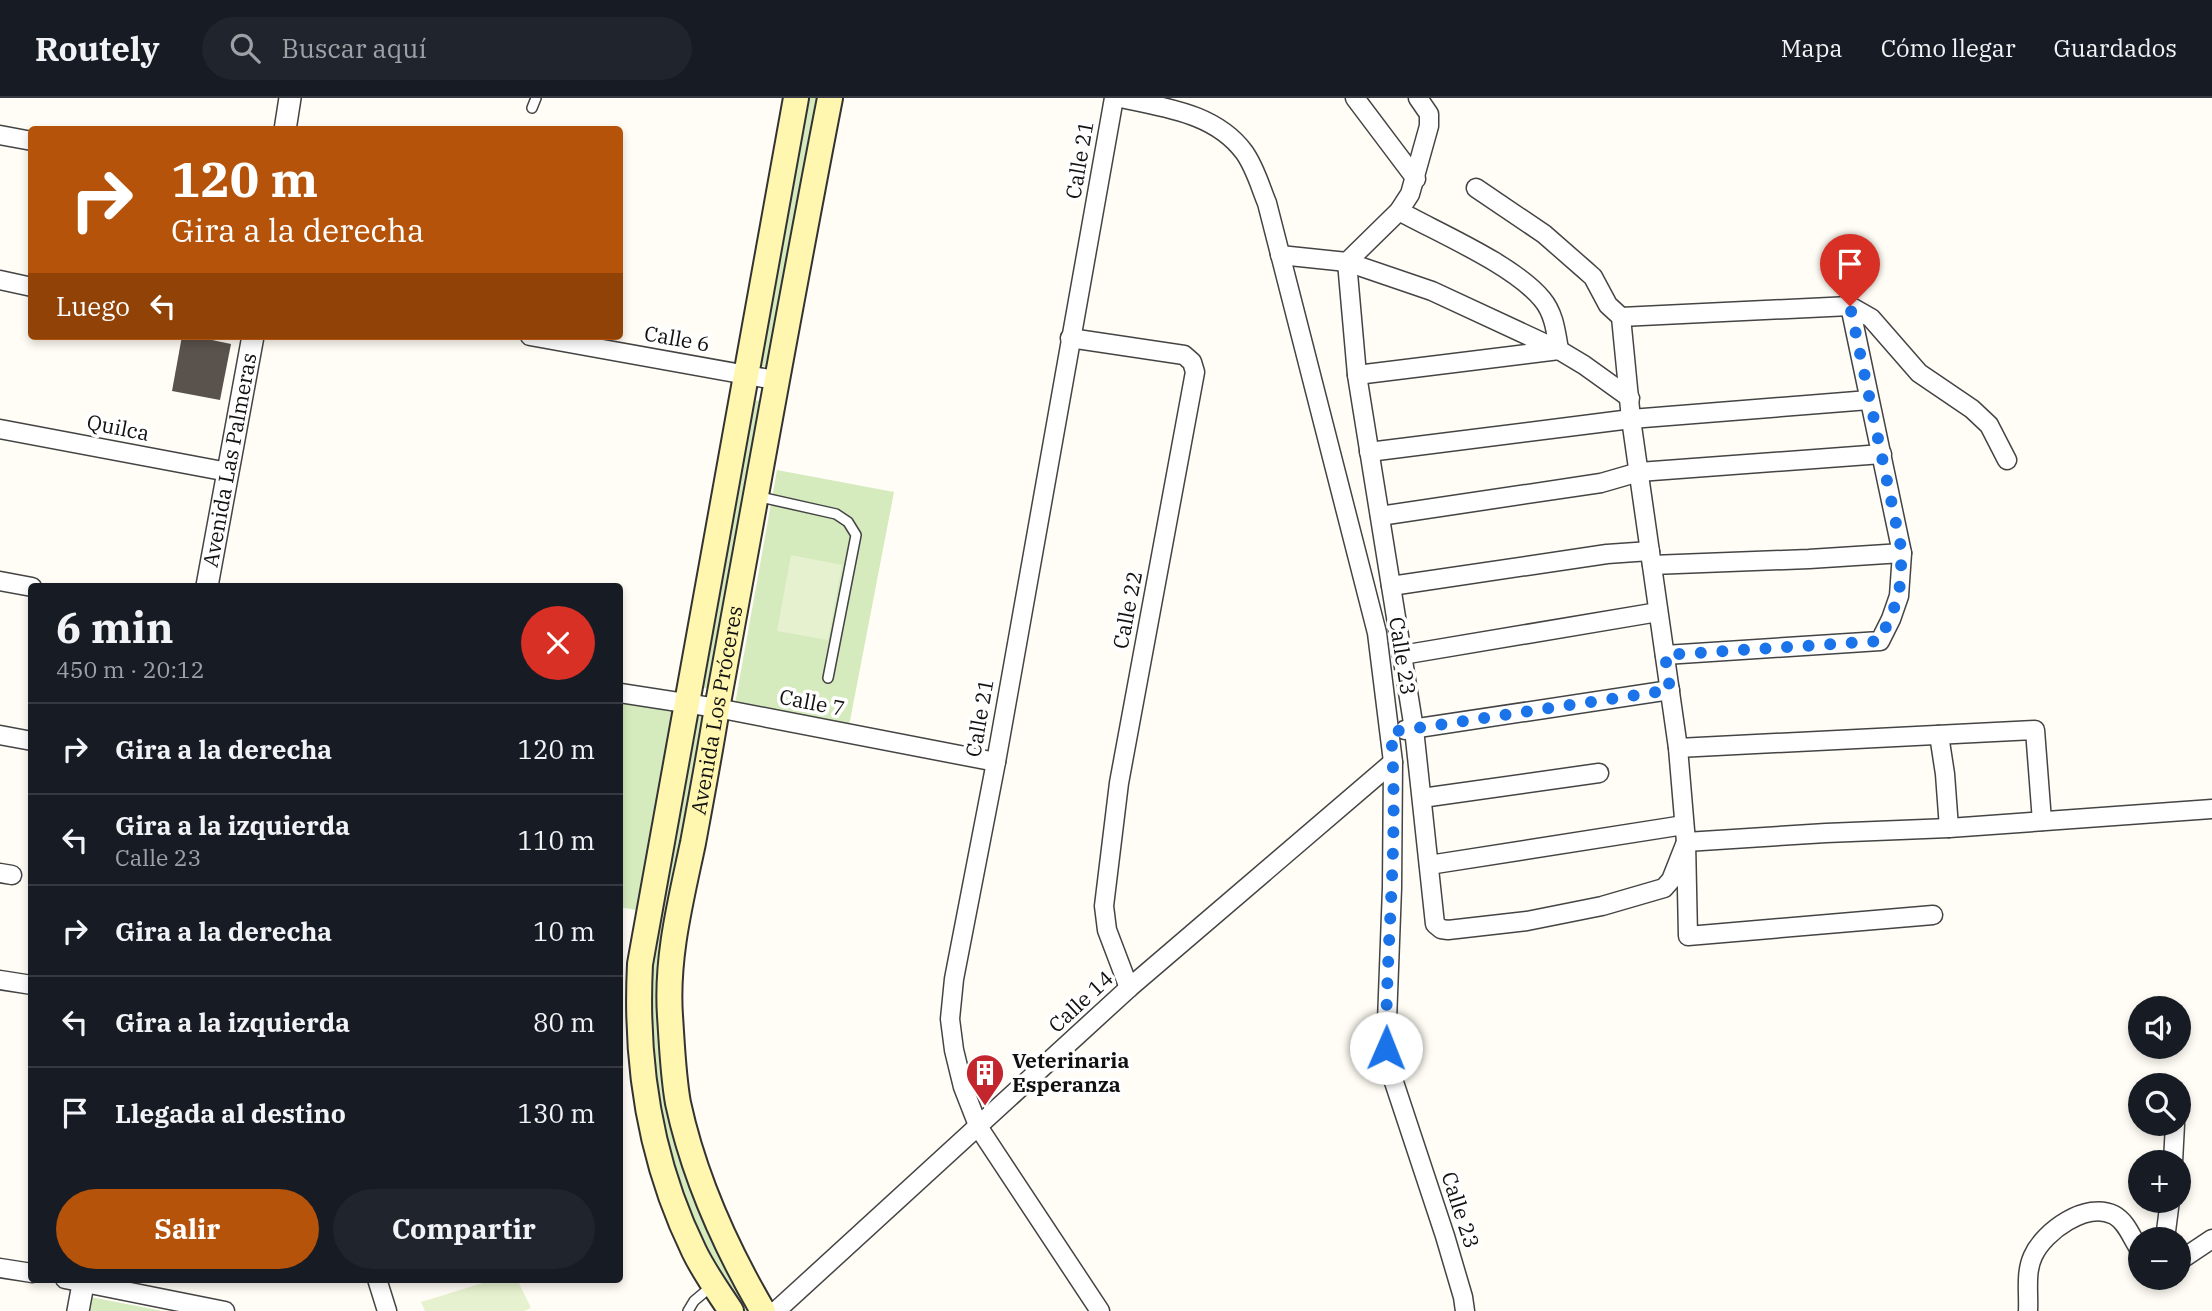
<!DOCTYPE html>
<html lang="es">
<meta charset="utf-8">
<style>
:root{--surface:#171b24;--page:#20242c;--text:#f1f3f6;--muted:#9ea1a6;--line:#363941;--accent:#b45309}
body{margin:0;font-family:"IBM Plex Serif",serif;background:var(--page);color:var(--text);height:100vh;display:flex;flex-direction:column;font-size:26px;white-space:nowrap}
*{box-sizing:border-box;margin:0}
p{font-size:23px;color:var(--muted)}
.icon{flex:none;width:38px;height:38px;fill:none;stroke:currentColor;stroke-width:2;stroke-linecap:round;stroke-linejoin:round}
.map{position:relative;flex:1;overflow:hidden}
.drawer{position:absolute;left:28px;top:485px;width:595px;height:700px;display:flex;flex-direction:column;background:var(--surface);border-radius:7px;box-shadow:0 4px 10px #0003}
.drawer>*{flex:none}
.hud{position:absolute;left:28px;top:28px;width:595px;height:214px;border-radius:7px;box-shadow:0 4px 10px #0003;background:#b45309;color:#fff;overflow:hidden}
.fabs{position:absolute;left:2128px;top:898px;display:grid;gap:14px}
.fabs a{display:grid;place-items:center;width:63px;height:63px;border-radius:50%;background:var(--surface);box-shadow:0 4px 10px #0003;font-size:35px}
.pin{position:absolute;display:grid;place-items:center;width:60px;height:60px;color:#fff;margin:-72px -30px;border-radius:50% 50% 50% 0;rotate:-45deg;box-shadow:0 0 7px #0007}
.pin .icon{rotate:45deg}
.me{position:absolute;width:77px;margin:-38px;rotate:1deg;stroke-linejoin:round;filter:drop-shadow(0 0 5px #0008)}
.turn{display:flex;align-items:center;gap:24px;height:147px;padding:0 28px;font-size:32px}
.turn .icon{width:91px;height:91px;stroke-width:2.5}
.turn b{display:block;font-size:49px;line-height:60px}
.then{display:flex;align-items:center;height:66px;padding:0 28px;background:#0003;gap:14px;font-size:26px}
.round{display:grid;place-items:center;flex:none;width:74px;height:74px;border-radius:37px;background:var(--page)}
.headline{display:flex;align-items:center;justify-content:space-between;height:119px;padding:0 28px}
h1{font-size:42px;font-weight:700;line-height:52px}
.primary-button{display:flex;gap:14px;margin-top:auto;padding:14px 28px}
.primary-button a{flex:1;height:80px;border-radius:42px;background:var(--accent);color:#fff;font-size:28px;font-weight:700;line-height:80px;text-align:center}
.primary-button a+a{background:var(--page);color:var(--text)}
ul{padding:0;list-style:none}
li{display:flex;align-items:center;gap:21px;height:91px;padding:0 28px;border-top:2px solid var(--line)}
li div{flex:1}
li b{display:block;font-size:26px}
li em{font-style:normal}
header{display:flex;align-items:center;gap:42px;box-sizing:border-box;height:98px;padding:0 35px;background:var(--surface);border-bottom:2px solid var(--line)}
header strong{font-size:33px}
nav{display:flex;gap:38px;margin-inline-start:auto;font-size:24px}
.search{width:490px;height:63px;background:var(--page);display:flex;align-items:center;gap:18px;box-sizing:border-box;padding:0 24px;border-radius:38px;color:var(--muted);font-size:26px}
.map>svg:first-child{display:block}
</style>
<header>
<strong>Routely</strong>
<div class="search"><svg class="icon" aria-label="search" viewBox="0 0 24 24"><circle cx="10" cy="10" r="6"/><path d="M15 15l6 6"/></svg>Buscar aquí</div>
<nav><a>Mapa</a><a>Cómo llegar</a><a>Guardados</a></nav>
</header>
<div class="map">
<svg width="2212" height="1213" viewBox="0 0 2212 1213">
<rect width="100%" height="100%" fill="#fffdf5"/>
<g fill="#d5ebbd">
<path d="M807,0h16l-52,264 -6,5 -6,-1z"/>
<path d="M750,302l14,1 -52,287h-8l-5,-4z"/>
<path d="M777,372l117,22 -45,234 -114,-22z"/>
<path d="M620,603l60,9 -39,201 -21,-4z"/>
<path d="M695,614l11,2 -42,252 35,230 57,115h-21l-53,-106 -30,-112 -4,-130z"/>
<path d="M85,1198l78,15h-80z"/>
</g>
<g fill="#e6f2cf">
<path d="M791,457l51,10 -14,75 -51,-9z"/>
<path d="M496,1181h21l14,29 -7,3h-99l-4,-9z"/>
</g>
<path fill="#5a524d" d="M182,238h11l38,8 -11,56 -48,-9z"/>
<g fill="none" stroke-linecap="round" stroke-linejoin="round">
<g stroke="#444" stroke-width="12">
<g id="service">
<path d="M532,10l4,-10"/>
<path d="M756,398l80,18 12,8 8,13 -28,143"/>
<path d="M688,1213l6,-10 19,-16"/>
</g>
</g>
<g stroke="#444" stroke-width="21">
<g id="minor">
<path d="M1121,0c44,10 94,15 123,54 11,15 16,34 23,51l110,430 16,129 -1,126 -6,160 4,22 55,166 18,61 2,14"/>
<path d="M1355,0l61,81"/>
<path d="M1418,0l11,16v12l-19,68 -11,17 -52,51 10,113 57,354 21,195 6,5 7,1 79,-9 75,-15 62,-18 7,-8 15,-38 140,-9 123,-5 263,-19"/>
<path d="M0,37l32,6"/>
<path d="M1476,90l68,46 40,35 9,8 15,28 13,12 10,102 47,329 8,94 2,94 245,-21"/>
<path d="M1280,157l67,7 85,29 127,59 25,15 46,33"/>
<path d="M0,182l32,7"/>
<path d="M1621,219l229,-11 21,12 48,55 53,36 17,16 18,35"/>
<path d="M530,238l245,44"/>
<path d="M1070,240l114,17 8,7 3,10 -76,411 -15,123 3,24 22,58"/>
<path d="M1357,277l202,-25c-3,-18 -5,-37 -17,-51 -28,-34 -103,-66 -143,-88"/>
<path d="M0,331l228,43"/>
<path d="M1369,354l262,-33 238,-19"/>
<path d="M1380,418l221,-33 38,-11 243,-18"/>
<path d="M1652,467l157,-6 93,-6"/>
<path d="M0,483l32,6"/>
<path d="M1391,488l216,-32 43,-3"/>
<path d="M1402,557l256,-43"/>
<path d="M1665,557l215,-14 11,-22 8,-23 3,-43 -52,-247"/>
<path d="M620,595l97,15 279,54"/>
<path d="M1405,632l265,-40"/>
<path d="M0,637l32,6"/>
<path d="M1939,637l6,39 4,54"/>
<path d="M1678,650l357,-18 7,91"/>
<path d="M1422,700l177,-25"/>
<path d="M1429,767l255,-40"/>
<path d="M0,775l12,2"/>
<path d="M0,882l32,5"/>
<path d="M2173,1064l2,-38"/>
<path d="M2165,1141l5,-39"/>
<path d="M2179,1163l33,-22"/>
<path d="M0,1170l32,5"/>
<path d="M65,1181l160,32"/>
<path d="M377,1181l10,32"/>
<path d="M776,1213l353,-323 264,-226"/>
<path d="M1100,1213l-121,-183 -16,-41 -9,-37 -4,-31 4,-40 42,-217 118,-664"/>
<path d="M2028,1213c1,-18 -3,-38 5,-55 11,-25 54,-55 81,-41 13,7 18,24 26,35"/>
</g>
</g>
<g stroke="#444" stroke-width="24">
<g id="tertiary">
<path d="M285,32l5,-32"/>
<path id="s1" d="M207,488l46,-250"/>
<path d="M78,1213l6,-32"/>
</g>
</g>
<g stroke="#333" stroke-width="28">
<g id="secondary">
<path d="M731,1213c-13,-20 -27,-39 -37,-60 -44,-90 -59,-188 -54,-287l156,-866"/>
<path id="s2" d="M763,1213c-38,-65 -69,-134 -85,-208 -5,-28 -6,-58 -8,-87 -4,-59 11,-116 23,-173 8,-43 16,-86 23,-129 38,-206 74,-411 114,-616"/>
</g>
</g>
<use href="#service" stroke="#fff" stroke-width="9"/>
<use href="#minor" stroke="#fff" stroke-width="18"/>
<use href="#tertiary" stroke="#fff" stroke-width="21"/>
<use href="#secondary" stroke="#fff6b0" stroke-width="24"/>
</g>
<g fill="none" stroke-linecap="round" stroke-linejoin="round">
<path stroke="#1a73e8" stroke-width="12" stroke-dasharray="0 21.6" d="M1386,950c0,-105 13,-211 5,-316l279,-42 -5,-35 215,-14 19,-45 3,-44 -52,-246"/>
</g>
<defs>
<g id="building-pin" transform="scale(2.0125)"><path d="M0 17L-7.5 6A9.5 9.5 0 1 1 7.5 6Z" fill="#c4262e" stroke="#fff"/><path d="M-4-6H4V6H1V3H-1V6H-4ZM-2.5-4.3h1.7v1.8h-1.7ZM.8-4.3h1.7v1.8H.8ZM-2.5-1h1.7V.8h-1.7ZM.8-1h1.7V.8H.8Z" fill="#fff"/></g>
</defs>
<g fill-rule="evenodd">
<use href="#building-pin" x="985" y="975"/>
</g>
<g text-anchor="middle" stroke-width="7" stroke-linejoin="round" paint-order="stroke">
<g font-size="21" fill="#111" stroke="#fff">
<text transform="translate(1080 62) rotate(-80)" y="7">Calle 21</text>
<text transform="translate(677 241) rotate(10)" y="7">Calle 6</text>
<text transform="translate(118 330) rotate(11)" y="7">Quilca</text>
<text dy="7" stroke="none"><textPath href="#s1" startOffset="128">Avenida Las Palmeras</textPath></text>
<text transform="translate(1128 512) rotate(-79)" y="7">Calle 22</text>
<text transform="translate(1402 558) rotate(81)" y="7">Calle 23</text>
<text transform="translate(812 605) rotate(11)" y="7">Calle 7</text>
<text dy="7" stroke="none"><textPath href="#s2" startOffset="623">Avenida Los Próceres</textPath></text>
<text transform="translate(980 620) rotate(-80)" y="7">Calle 21</text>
<text transform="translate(1081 904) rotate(-43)" y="7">Calle 14</text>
<text transform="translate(1460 1112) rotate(72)" y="7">Calle 23</text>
</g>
<g font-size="21" font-weight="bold" fill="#111" stroke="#fff" text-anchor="start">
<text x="1012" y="970">Veterinaria<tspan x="1012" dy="24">Esperanza</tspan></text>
</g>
</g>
</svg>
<div class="fabs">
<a><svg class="icon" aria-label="sound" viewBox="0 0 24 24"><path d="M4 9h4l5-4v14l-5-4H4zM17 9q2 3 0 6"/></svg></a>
<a><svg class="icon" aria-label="search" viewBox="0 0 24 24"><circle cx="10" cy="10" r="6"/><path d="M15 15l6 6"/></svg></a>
<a>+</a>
<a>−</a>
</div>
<div class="pin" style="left:1850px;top:208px;background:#d93025"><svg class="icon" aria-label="arrive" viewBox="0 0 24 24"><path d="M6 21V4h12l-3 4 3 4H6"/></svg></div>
<svg class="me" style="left:1386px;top:950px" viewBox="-20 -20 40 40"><circle r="19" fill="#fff"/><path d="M0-13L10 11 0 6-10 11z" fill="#1a73e8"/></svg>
<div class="hud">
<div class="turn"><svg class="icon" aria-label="right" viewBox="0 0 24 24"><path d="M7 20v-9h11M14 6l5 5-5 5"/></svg><div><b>120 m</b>Gira a la derecha</div></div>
<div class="then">Luego<svg class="icon" aria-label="left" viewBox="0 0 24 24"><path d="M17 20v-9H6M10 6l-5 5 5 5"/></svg></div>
</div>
<section class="drawer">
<div class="headline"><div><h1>6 min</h1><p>450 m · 20:12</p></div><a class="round" style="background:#d93025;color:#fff"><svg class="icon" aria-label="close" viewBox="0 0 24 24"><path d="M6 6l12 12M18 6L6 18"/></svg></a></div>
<ul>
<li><svg class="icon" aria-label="right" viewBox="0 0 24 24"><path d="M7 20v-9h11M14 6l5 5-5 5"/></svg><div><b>Gira a la derecha</b></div><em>120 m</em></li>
<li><svg class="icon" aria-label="left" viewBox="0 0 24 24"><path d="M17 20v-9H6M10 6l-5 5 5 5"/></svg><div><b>Gira a la izquierda</b><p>Calle 23</p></div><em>110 m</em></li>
<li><svg class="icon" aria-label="right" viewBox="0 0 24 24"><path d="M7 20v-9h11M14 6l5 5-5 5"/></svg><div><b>Gira a la derecha</b></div><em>10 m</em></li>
<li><svg class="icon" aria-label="left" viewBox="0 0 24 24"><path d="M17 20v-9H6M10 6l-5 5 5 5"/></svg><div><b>Gira a la izquierda</b></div><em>80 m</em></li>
<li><svg class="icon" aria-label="arrive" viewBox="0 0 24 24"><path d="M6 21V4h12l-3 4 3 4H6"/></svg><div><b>Llegada al destino</b></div><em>130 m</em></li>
</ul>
<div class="primary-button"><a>Salir</a><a>Compartir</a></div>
</section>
</div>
